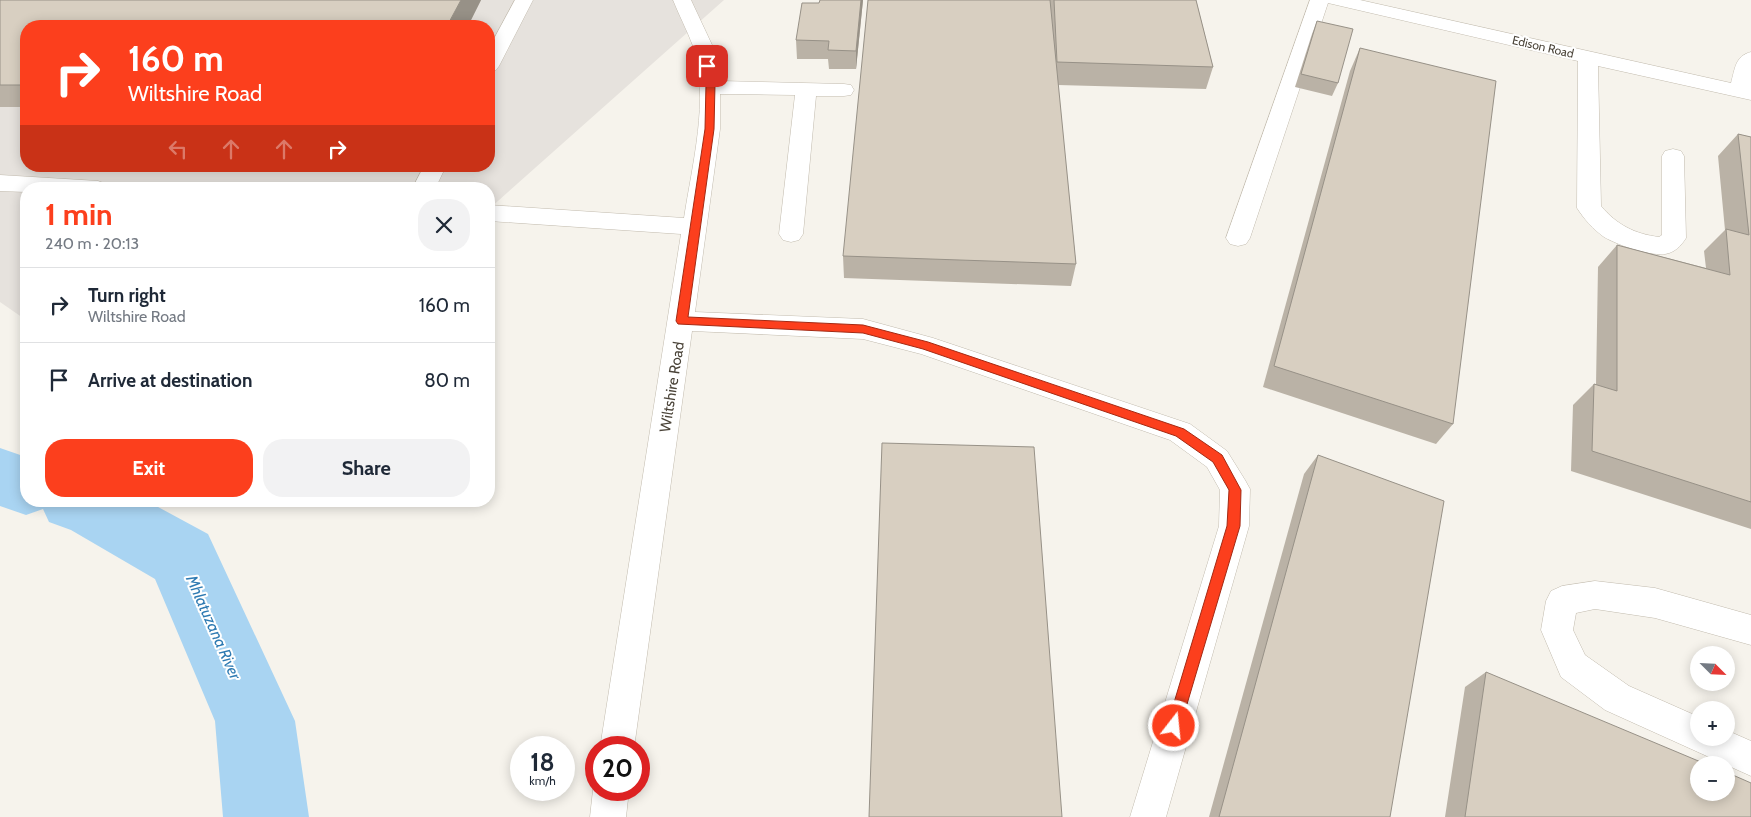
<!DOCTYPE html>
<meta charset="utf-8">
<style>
:root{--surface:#fff;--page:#f2f2f3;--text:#1f2937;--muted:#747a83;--line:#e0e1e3;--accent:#fc3f1d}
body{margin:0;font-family:Cabin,sans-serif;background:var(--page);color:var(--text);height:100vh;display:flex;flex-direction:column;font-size:19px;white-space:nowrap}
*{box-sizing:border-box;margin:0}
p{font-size:16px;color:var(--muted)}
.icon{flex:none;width:28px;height:28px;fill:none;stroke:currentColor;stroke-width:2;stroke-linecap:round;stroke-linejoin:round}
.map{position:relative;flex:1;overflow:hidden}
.details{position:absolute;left:20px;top:182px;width:475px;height:325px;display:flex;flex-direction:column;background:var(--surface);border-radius:20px;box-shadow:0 2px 12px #0003}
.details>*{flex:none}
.banner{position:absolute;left:20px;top:20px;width:475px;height:152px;border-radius:20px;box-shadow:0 2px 12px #0003;background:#fc3f1d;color:#fff;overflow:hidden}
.needle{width:32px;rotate:114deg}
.buttons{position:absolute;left:1690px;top:646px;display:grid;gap:10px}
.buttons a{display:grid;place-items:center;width:45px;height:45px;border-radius:50%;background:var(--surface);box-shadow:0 2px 12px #0003;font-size:25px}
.speed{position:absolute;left:510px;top:736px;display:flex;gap:10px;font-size:25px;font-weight:700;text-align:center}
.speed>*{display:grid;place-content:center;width:65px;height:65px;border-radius:50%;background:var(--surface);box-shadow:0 2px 12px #0003;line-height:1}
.speed small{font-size:12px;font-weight:400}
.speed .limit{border:8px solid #d22;background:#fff;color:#111}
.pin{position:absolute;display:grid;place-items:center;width:42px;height:42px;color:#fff;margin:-21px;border-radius:10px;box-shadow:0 2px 8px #0006}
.me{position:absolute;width:55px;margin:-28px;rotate:16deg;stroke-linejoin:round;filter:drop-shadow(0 0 4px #0008)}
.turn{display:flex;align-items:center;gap:18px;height:105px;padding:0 25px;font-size:22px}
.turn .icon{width:65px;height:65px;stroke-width:2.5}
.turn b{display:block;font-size:35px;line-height:42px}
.lanes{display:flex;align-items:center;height:48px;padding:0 25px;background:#0003;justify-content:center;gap:25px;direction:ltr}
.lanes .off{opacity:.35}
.round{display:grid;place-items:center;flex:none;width:52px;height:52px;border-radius:20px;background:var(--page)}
.head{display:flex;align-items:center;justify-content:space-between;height:85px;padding:0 25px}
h1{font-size:30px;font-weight:800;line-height:38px;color:var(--accent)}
.cta{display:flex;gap:10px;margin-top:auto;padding:10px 25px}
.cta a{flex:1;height:58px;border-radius:20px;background:var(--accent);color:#fff;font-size:20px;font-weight:800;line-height:58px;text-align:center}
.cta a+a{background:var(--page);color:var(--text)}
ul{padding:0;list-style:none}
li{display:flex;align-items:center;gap:15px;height:75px;padding:0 25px;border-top:1px solid var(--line)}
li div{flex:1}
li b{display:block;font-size:19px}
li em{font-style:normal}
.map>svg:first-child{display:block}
</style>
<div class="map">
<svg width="1751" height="817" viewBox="0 0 1751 817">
<rect width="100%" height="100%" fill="#f6f3ec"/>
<path fill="#e6e2dd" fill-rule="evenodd" d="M0,0h724l-235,209v-20h-463v131l-26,-18zM26,26h463v140h-463z"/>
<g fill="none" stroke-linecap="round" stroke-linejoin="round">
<path fill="#a9d4f2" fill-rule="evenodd" d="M0,448l26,9v44h121l61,33 87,187 14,96h-86l-8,-96 -60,-142 -84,-49 -22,-8 -6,-13 -17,6 -26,-9z"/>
<g stroke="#c2bbae" stroke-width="1">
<g id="minor">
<path d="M515,0h18l-34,66 -3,4 -7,2v-24z"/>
<path d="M673,0h18l22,47 7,34 124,3 7,1 3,5 -3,5 -7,1h-28l-13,138 -4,6 -8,2 -8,-2 -4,-6 16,-139 -75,-1v35l-25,183 168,7 70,19 257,86 37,27 18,29 5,9 -1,37 -83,291h-36l89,-291 1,-36 -13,-23 -37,-27 -249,-86 -58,-15 -171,-8 -58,417h-34l81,-514 -192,-13v-16l195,13c8,-53 26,-120 9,-172 -6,-16 -14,-31 -20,-46z"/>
<path d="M1310,0h50l371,83c4,-14 4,-27 20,-31v48l-153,-34 3,140c16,19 34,28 58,31l3,-2v-79l3,-5 8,-2 8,2 3,5 2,82c-5,8 -12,15 -21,16 -16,2 -47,-9 -61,-17 -11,-8 -20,-18 -27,-29l1,-147 -250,-58 -78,235 -4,6 -8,2 -8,-2 -4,-6z"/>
<path d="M424,166h22l-11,23h-23z"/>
<path d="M0,175l98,6 8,3 3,5h-83v3l-26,-1z"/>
<path d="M1595,581l60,7 96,27v30l-96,-27 -60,-9 -19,4 -3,17 12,25 44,31 70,31v21h27v-8l25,11v35l-146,-66 -44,-33 -20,-47 5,-29 5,-10 11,-5z"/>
<path d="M596,783v7h33l-3,27h-36l3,-27z"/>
</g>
</g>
<use href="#minor" fill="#fff" fill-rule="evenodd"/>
</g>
<g fill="#bab2a6">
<path d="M0,0h481l-13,26h-442v81h-26z"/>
<path d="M863,0l-7,69h-27l-1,-10h-31l-1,-19 23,-37z"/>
<path d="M1050,0h146l17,67 -7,22 -148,-4 18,179 -5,22 -227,-8 -1,-22z"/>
<path d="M1317,21l21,62 -6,13 -37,-9 17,-53z"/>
<path d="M1360,48l93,376 -17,20 -173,-57 87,-316z"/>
<path d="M1738,134l13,3v392l-180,-58 2,-66 21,-21 2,1 2,-118 19,-22 89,23 -2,-17 21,-21 -7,-74z"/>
<path d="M1318,455l72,362h-181l95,-343z"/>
<path d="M1486,672l265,145h-306l20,-130z"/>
</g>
<g fill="#979187">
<path d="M461,0h20l-13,26h-21z"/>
<path d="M861,0h2l-7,69v-18z"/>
</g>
<g fill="#d8cfc1" stroke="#979187">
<path d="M0,0h461l-14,26h-421v59h-26z"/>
<path d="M820,0h41l-5,51 -28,-1 1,-9 -33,-1 6,-37h17z"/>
<path d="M868,0h182l26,264 -233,-8z"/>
<path d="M1054,0h142l17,67 -156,-5z"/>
<path d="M1317,21l36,8 -15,54 -37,-9z"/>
<path d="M1360,48l136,33 -43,343 -179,-58z"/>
<path d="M1738,134l13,3v365l-159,-51 2,-67 23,7v-146l113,30 -4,-46 23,6z"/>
<path d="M882,443l152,4 28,370h-193z"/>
<path d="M1318,455l126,46 -54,316h-171z"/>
<path d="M1486,672l222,93h-9v27h27v-20l25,11v34h-286z"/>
</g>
<path fill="#fc3f1d" stroke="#a42913" d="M707,63l4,3 4,18 -1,45 -26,188 175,8 65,17 256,87 38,26 19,35 -1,36 -61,205 -5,2 -4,-2 -3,-5 60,-200 2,-36 -16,-28 -37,-26 -253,-87 -60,-16 -185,-9 -2,-3 29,-192 1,-45 -3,-18z"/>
<g text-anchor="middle" stroke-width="4" stroke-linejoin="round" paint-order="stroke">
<g font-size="12" fill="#4b4439" stroke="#fff">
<text transform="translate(1543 47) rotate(13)" y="4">Edison Road</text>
</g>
<g font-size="15" fill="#4b4439" stroke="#fff">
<text transform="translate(672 387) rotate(-81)" y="5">Wiltshire Road</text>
</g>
<g font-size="16" font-style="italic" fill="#2e7ab2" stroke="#fff">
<text transform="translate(214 627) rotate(66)" y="6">Mhlatuzana River</text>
</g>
</g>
</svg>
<div class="buttons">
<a><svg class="needle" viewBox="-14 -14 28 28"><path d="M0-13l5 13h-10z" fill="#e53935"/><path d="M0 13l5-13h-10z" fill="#747a83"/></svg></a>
<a>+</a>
<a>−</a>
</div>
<div class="speed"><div>18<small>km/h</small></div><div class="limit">20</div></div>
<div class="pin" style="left:707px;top:66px;background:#d93025"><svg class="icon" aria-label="arrive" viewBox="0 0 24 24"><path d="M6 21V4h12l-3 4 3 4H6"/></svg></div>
<svg class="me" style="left:1174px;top:726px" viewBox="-20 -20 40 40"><circle r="17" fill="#fc3f1d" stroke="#fff" stroke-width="3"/><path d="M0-11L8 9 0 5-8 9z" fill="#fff"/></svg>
<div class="banner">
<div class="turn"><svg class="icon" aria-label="right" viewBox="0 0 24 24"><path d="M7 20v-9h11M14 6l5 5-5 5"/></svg><div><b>160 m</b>Wiltshire Road</div></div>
<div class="lanes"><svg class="icon off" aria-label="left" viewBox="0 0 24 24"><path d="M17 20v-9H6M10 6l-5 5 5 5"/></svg><svg class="icon off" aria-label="ahead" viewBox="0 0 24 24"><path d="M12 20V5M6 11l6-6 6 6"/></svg><svg class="icon off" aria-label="ahead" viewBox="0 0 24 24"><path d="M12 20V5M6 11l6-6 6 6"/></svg><svg class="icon" aria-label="right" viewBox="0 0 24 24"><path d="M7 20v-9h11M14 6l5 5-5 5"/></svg></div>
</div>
<section class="details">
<div class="head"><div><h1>1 min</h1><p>240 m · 20:13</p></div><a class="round"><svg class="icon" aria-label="close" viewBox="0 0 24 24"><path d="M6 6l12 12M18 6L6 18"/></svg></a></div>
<ul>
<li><svg class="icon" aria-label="right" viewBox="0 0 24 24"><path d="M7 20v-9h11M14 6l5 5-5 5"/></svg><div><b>Turn right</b><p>Wiltshire Road</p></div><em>160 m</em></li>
<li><svg class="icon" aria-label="arrive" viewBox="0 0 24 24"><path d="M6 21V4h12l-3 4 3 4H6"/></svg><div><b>Arrive at destination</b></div><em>80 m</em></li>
</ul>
<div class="cta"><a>Exit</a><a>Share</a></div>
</section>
</div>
